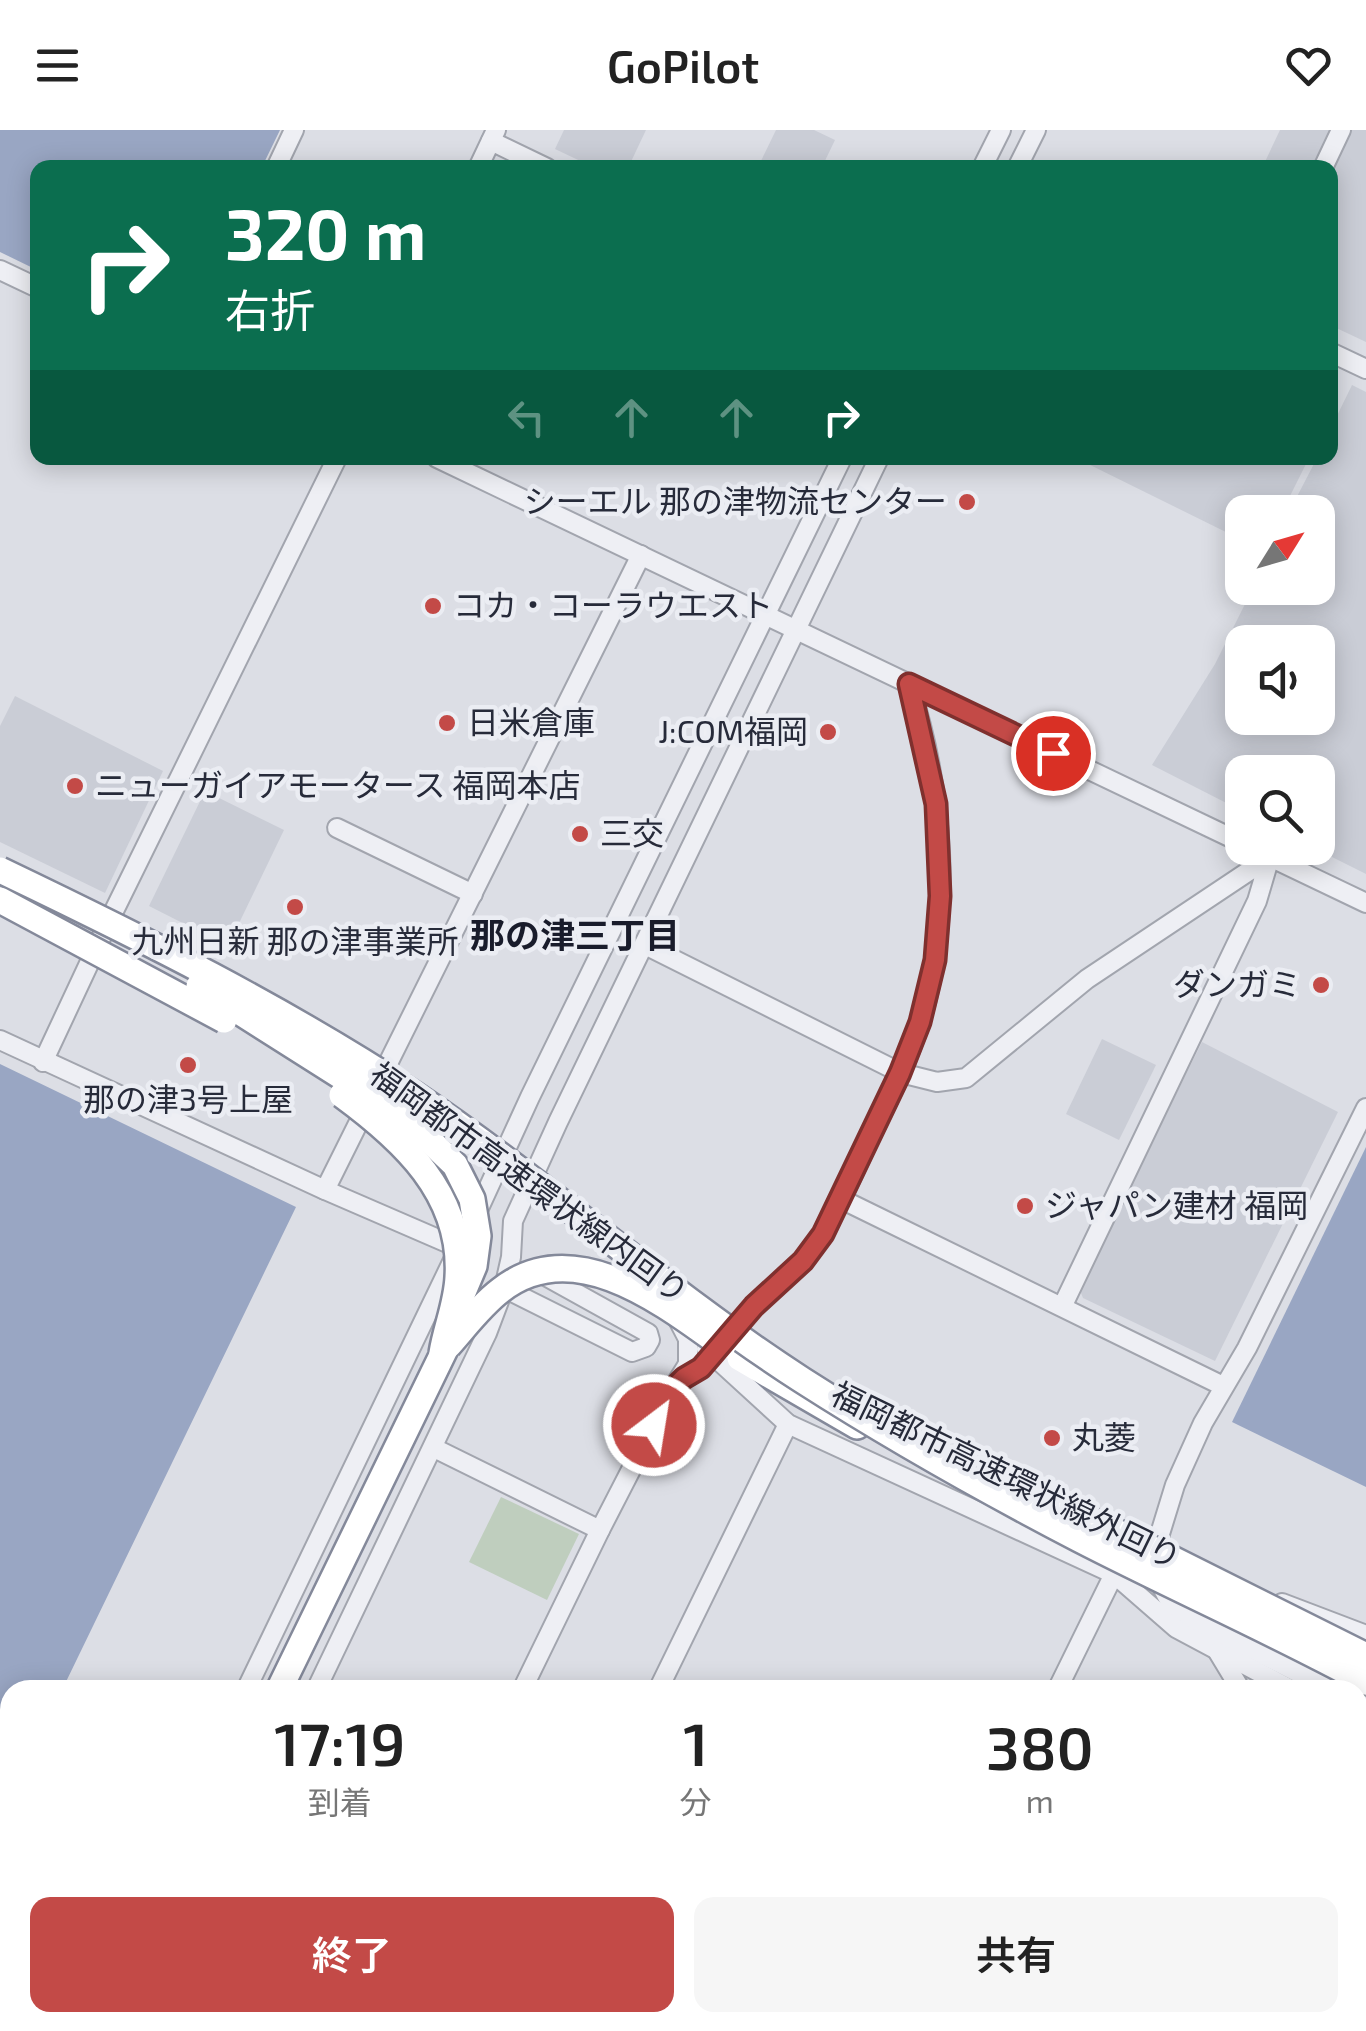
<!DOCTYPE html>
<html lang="ja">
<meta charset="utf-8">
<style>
:root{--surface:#fff;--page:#f6f6f6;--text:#222;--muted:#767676;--accent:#c34a47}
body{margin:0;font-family:"Exo 2","Noto Sans JP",sans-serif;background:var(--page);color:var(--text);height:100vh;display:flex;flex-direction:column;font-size:38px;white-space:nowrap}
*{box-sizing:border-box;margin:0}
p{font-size:32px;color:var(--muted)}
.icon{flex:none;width:55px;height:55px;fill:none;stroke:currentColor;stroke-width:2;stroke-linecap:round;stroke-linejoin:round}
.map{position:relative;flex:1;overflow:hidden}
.drawer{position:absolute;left:0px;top:1550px;width:1368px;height:352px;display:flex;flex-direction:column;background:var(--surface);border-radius:30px 30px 0 0;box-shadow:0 5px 25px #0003}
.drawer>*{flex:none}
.guide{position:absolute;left:30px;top:30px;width:1308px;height:305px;border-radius:20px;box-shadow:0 5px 25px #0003;background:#0b6e4f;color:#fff;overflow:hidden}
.needle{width:65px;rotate:53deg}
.fabs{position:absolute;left:1225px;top:365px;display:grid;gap:20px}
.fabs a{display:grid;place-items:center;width:110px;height:110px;border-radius:20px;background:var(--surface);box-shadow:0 5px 25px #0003;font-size:50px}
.pin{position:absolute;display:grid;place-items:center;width:85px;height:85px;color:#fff;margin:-42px;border:5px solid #fff;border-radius:50%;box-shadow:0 2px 10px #0007}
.me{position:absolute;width:110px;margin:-55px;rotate:31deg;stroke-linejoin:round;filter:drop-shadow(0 0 8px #0008)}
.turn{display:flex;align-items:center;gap:35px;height:210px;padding:0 30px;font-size:45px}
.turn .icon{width:130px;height:130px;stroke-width:2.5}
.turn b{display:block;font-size:70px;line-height:85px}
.lanes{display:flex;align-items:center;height:95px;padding:0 30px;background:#0003;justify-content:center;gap:50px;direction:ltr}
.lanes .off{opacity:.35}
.eta{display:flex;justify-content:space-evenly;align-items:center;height:170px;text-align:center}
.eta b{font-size:60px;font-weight:600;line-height:70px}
.action{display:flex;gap:20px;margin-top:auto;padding:20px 30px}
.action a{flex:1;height:115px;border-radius:20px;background:var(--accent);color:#fff;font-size:40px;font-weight:600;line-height:115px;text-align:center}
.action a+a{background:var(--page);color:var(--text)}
header{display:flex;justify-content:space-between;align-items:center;height:130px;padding:0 30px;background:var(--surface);font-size:45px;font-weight:600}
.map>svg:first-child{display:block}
</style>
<header><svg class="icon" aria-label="menu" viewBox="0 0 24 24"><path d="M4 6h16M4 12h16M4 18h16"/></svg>GoPilot<svg class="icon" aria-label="heart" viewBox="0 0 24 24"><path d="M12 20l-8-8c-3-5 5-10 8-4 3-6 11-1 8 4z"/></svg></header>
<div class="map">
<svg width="1366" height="1901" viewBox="0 0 1366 1901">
<rect width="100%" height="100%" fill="#dcdee5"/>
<g fill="#cacdd6" fill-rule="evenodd">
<path d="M564,0h82l-18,38 -35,-1 -38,-18z"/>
<path d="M776,0h38l21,10 -13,27h-64z"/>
<path d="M1280,0h86v212l-36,-17v-157h-68z"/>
<path d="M1352,255l14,7v482l-52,-26h4v-76h-76v39l-90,-46 63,-101 38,-76h65v-76h-29l28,-54h13v-28zM1242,512h76v76h-76z"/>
<path d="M1076,328h233l-27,54h-40v28z"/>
<path d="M15,566l148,75 -58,122 -105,-51v-116z"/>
<path d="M205,661l79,39 -56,116 -79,-40z"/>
<path d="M1102,909l54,26 -37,75 -53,-26z"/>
<path d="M1202,912l136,70 -123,249 -132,-63 -4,-10z"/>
</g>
<path fill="#bfcebe" d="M501,1367l78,37 -32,66 -78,-38z"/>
<g fill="#99a6c3">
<path d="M0,0h280l-18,37 -224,1 -1,102 -37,-18z"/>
<path d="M0,934l296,143 -234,483h-52v108l-10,20z"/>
<path d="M1366,1017v340l-134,-65z"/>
<path d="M1358,1843l8,4v54h-852l4,-9h840z"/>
</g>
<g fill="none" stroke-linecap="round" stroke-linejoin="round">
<path stroke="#b8bac3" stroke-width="18" stroke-dasharray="18 9" stroke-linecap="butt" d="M1358,1653l8,5"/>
<g stroke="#a2a5ae" stroke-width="22">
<g id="minor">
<path d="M491,11l56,27"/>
<path d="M276,38l18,-38"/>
<path d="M478,38l18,-38"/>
<path d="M982,38l19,-38"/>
<path d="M1017,38l19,-38"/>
<path d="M1323,38l18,-38"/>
<path d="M0,140l38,18"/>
<path d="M1330,222l36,17"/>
<path d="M437,328l805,385"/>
<path d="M337,698l136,66"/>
<path d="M1251,718l115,55"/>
<path d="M645,815l256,128 36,9 29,-4 121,-99 183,-122 -13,44 -194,404"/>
<path d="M0,910l325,150 134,58"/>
<path d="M43,932l65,-139 229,-465"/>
<path d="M325,1060l316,-635"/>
<path d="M841,1069l382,187"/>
<path d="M475,1087l55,-120 312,-639"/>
<path d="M504,1158l128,64 14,-5 4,-7 -2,-7 -110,-61"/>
<path d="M706,1219l82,75 326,150 62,54 116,62"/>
<path d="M683,1249c28,-19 46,-45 69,-70 17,-19 40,-33 55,-53 26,-35 43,-75 61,-114 19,-39 39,-78 52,-119 34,-107 23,-234 -11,-339"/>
<path d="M434,1318l166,82"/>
<path d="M1165,1428l-6,-21 16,-52 28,-62 44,-75 119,-240"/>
<path d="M1157,1448l13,24 23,17 139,71"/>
<path d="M1282,1473l84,32"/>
<path d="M1218,1522l23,38"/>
<path d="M246,1560l208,-432"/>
<path d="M316,1560l171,-357 17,-45 7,-31 2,-36 45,-99 321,-664"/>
<path d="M522,1560l78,-160 72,-140 16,-26v-25l-13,-25"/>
<path d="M658,1560l130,-266"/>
<path d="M1057,1560l57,-116"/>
<path d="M1358,1573l8,4"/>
<path d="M1358,1596l8,5"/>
<path d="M1358,1772l8,4"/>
<path d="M78,1901l4,-9"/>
<path d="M358,1901l4,-9"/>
<path d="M492,1901l4,-9"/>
</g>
</g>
<g stroke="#84899a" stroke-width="30">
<g id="highway">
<path d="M740,1228l117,68"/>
<path d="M279,1560l172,-353"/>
<path d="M108,1901l4,-9"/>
<path d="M153,1901l3,-9"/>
</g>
</g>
<use href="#minor" stroke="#eeeff4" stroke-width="18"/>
<use href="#highway" stroke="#fff" stroke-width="25"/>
<g stroke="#84899a" stroke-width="30" stroke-linecap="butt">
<g id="highway-bridge">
<path d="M0,740c142,68 283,138 415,225 133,89 252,198 387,285 89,57 183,110 277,159 95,49 193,92 287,143"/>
<path d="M0,770l224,120"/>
<path d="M199,856l205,130 51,49 17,34 6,37 -4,30 -21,50 -2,21"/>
<path d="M342,965c60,44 121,99 116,182 -1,26 -12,51 -16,76"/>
<path d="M448,1216c17,-19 33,-41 53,-56 73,-57 162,13 222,56"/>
<path d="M1015,1355l123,57 228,114"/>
</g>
</g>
<use href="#highway-bridge" stroke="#fff" stroke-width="25"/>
</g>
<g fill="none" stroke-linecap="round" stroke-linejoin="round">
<g stroke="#7f302e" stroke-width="25">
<path id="route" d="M654,1295l18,-35 12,-12 17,-10 53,-62 49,-45 20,-27 77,-161 20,-51 15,-62 5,-64 -4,-92 -27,-120 144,69"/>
</g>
<use href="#route" stroke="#c34a47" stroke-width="18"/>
</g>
<g fill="#c34a47" stroke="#ebedf3" stroke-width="4">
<circle cx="967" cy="372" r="10"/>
<circle cx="433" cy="476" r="10"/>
<circle cx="447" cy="593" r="10"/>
<circle cx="828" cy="602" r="10"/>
<circle cx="75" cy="656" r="10"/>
<circle cx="580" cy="704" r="10"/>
<circle cx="295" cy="777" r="10"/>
<circle cx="1321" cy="855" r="10"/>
<circle cx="188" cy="935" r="10"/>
<circle cx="1025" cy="1076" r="10"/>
<circle cx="1052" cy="1308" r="10"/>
</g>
<g text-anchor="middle" stroke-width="9" stroke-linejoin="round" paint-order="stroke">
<g font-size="32" fill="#272b3a" stroke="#ebedf3" text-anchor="start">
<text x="947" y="383" text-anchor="end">シーエル 那の津物流センター</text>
<text x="453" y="487">コカ・コーラウエスト</text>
<text x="467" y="604">日米倉庫</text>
<text x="808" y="613" text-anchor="end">J:COM福岡</text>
<text x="95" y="667">ニューガイアモータース 福岡本店</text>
<text x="600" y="715">三交</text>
<text x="295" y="823" text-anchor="middle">九州日新 那の津事業所</text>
<text x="1301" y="866" text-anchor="end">ダンガミ</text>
<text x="188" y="981" text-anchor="middle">那の津3号上屋</text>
<text x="1045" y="1087">ジャパン建材 福岡</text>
<text x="1072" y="1319">丸菱</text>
</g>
<g font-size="32" fill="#272b3a" stroke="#ebedf3">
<text transform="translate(529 1053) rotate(36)" y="11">福岡都市高速環状線内回り</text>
<text transform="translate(1006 1346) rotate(26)" y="11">福岡都市高速環状線外回り</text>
</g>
<g font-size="35" font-weight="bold" fill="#191c2b" stroke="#ebedf3">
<text x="575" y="818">那の津三丁目</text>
</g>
</g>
</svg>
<div class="fabs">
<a><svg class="needle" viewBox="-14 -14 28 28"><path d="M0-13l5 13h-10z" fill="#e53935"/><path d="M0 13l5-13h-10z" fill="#767676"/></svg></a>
<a><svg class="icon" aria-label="sound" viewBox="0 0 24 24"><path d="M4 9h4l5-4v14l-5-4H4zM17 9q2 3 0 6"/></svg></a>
<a><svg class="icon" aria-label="search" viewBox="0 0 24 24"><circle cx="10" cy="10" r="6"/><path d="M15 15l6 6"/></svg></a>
</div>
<div class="pin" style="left:1053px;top:623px;background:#d93025"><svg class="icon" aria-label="arrive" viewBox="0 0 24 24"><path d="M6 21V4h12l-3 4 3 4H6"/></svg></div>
<svg class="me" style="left:654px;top:1295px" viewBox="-20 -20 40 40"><circle r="17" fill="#c34a47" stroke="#fff" stroke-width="3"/><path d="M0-11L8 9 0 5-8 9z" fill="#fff"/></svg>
<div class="guide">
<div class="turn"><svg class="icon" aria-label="right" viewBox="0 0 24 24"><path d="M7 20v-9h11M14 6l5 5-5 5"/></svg><div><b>320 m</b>右折</div></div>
<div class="lanes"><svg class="icon off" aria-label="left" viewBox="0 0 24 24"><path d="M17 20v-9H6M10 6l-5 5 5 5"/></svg><svg class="icon off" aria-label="ahead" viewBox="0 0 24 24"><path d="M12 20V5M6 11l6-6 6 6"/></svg><svg class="icon off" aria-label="ahead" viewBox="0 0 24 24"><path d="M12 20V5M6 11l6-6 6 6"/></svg><svg class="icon" aria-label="right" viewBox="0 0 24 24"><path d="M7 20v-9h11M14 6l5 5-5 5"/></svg></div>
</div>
<section class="drawer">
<div class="eta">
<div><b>17:19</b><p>到着</p></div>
<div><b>1</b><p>分</p></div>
<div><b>380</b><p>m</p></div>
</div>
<div class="action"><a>終了</a><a>共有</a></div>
</section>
</div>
